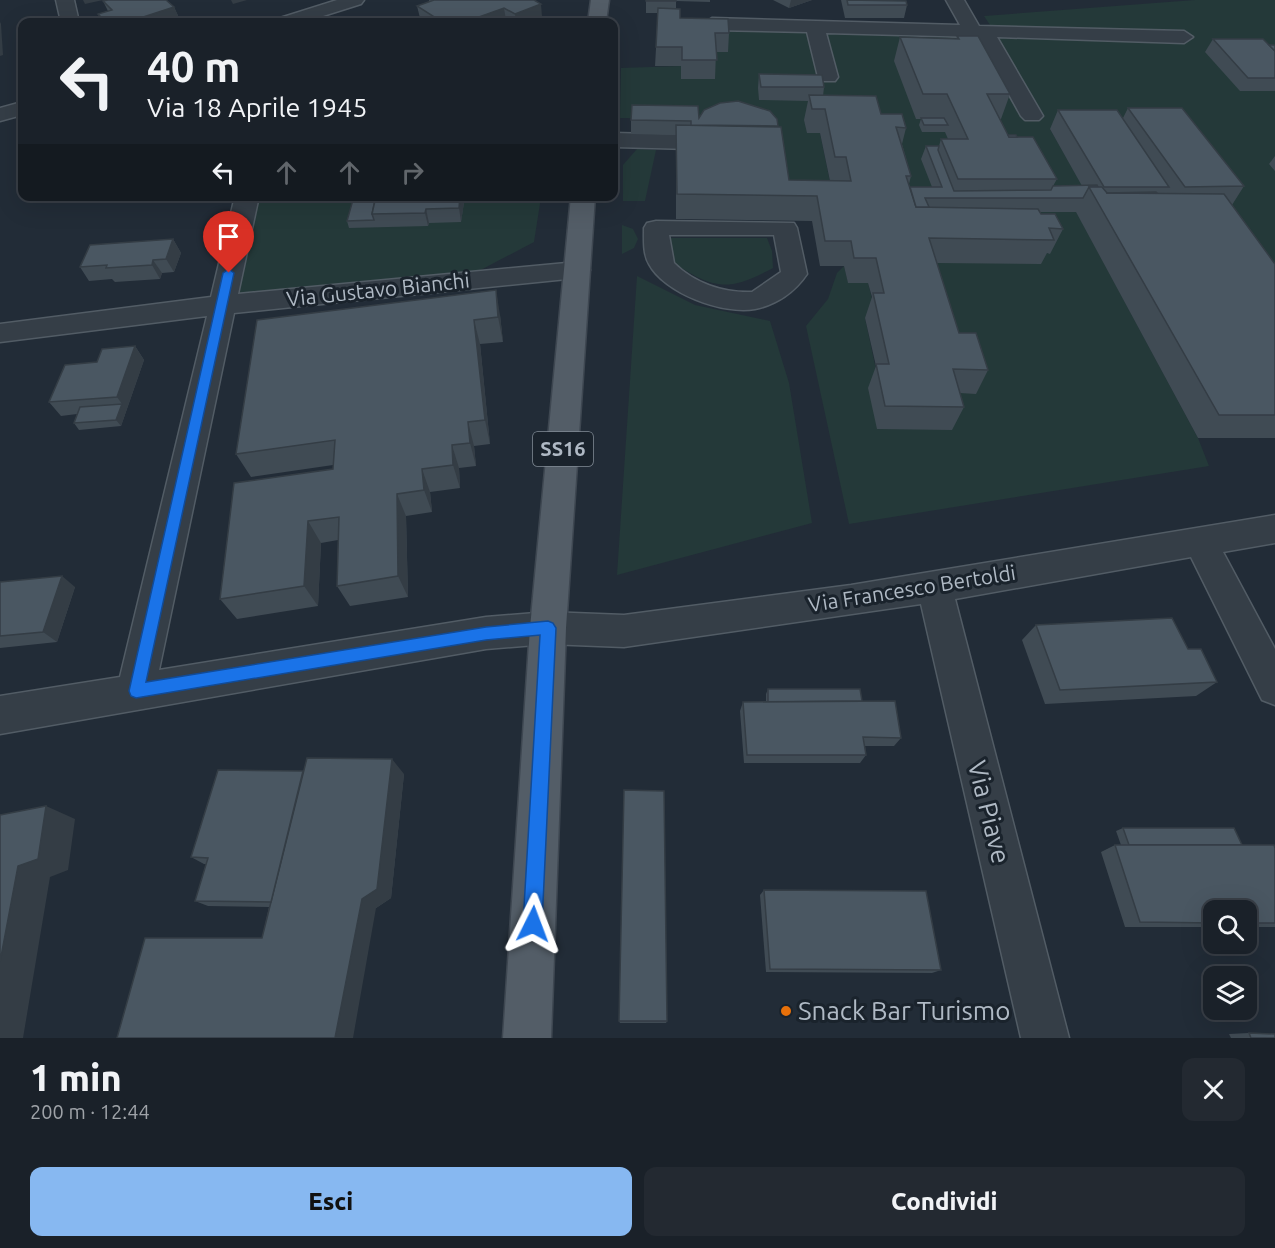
<!DOCTYPE html>
<html lang="it">
<meta charset="utf-8">
<style>
:root{--surface:#1a2129;--page:#232931;--text:#f1f3f6;--muted:#9fa3a8;--line:#383e46;--accent:#87b8f1}
body{margin:0;font-family:Ubuntu,sans-serif;background:var(--page);color:var(--text);height:100vh;display:flex;flex-direction:column;font-size:22px;white-space:nowrap}
*{box-sizing:border-box;margin:0}
p{font-size:20px;color:var(--muted)}
.icon{flex:none;width:33px;height:33px;fill:none;stroke:currentColor;stroke-width:2;stroke-linecap:round;stroke-linejoin:round}
.map{position:relative;height:1038px;overflow:hidden}
.sheet{display:flex;flex-direction:column;background:var(--surface);flex:1}
.sheet>*{flex:none}
.hud{position:absolute;left:18px;top:18px;width:600px;height:183px;border-radius:12px;box-shadow:0 6px 24px #0002,0 0 0 2px var(--line);background:#1a2129;color:var(--text);overflow:hidden}
.controls{position:absolute;left:1203px;top:900px;display:grid;gap:12px}
.controls a{display:grid;place-items:center;width:54px;height:54px;border-radius:12px;background:var(--surface);box-shadow:0 6px 24px #0002,0 0 0 2px var(--line);font-size:30px}
.pin{position:absolute;display:grid;place-items:center;width:51px;height:51px;color:#fff;margin:-62px -26px;border-radius:50% 50% 50% 0;rotate:-45deg;box-shadow:0 0 6px #0007}
.pin .icon{rotate:45deg}
.me{position:absolute;width:66px;margin:-33px;rotate:3deg;stroke-linejoin:round;filter:drop-shadow(0 0 4px #0008)}
.turn{display:flex;align-items:center;gap:21px;height:126px;padding:0 30px;font-size:27px}
.turn .icon{width:78px;height:78px;stroke-width:2.5}
.turn b{display:block;font-size:42px;line-height:51px}
.lanes{display:flex;align-items:center;height:57px;padding:0 30px;background:#0003;justify-content:center;gap:30px;direction:ltr}
.lanes .off{opacity:.35}
.round{display:grid;place-items:center;flex:none;width:63px;height:63px;border-radius:12px;background:var(--page)}
.overview{display:flex;align-items:center;justify-content:space-between;height:102px;padding:0 30px}
h1{font-size:36px;font-weight:800;line-height:45px}
.primary-button{display:flex;gap:12px;margin-top:auto;padding:12px 30px}
.primary-button a{flex:1;height:69px;border-radius:12px;background:var(--accent);color:#111;font-size:24px;font-weight:800;line-height:69px;text-align:center}
.primary-button a+a{background:var(--page);color:var(--text)}
.map>svg:first-child{display:block}
</style>
<div class="map">
<svg width="1275" height="1038" viewBox="0 0 1275 1038">
<rect width="100%" height="100%" fill="#222c37"/>
<g fill="#243939">
<path d="M1195,0h80v317l-225,-188 40,70 -47,1 -103,-81 17,40 -16,44 -37,-2 -14,-49 -70,-19 10,49 -45,23 -88,-86 -77,-1 1,-50 60,-2v12l31,-54 272,8 6,-7 -6,-9z"/>
<path d="M637,149l19,1 -11,51h-22v-36z"/>
<path d="M247,197h294l-7,45 -78,41 -235,22z"/>
<path d="M1076,211l122,227 11,28 -360,58 -43,-198 22,-27 9,-26 7,-7 4,16 20,1 9,35h-12l15,70 40,-125 130,-10 -129,-41z"/>
<path d="M622,225l11,4 5,10 -4,9 -12,6z"/>
<path d="M670,238h97l5,13 1,17c-47,25 -60,21 -104,-8z"/>
<path d="M637,276l58,29 75,16 19,62 23,140 -195,52z"/>
</g>
<g fill="none" stroke-linecap="round" stroke-linejoin="round">
<g stroke="#525c65" stroke-width="3">
<g id="minor">
<path d="M56,0h18l5,22h-18z"/>
<path d="M337,0h27l-3,4 -57,18h-26l2,-4z"/>
<path d="M946,0h18l15,26 205,5 9,6 -9,6 -187,-6 46,79 -4,4h-14l-4,-4 -44,-79 -151,-4 12,44 -3,4h-14l-3,-4 -11,-45 -95,-2 -9,-6 9,-6 248,7z"/>
<path d="M22,102v13l-22,6v-13z"/>
<path d="M614,133l77,2 8,2 3,5 -3,5 -8,2 -77,-2z"/>
<path d="M235,196h24l-21,98 339,-32 9,2 4,6 -4,6 -9,2 -343,35 -75,357 327,-53 62,-5 76,3 227,-30 424,-70v28l-52,9 52,97v56l-13,-5 -71,-143 -236,42 114,439h-48l-100,-434 -297,43 -76,-3 -62,5 -486,85v-38l120,-19 87,-361 -207,26v-18l211,-27z"/>
<path d="M656,221l138,2 3,5 10,46c-12,18 -31,31 -52,35 -32,6 -91,-16 -106,-45 -6,-10 -5,-24 -5,-36l3,-5zM669,235h105l7,37 -29,20c-29,1 -58,-9 -78,-29z"/>
</g>
</g>
<g stroke="#3e4751" stroke-width="3">
<g id="major">
<path d="M591,0h18l-3,22h-18z"/>
<path d="M571,196h24l-29,432 -15,410h-48l27,-410z"/>
</g>
</g>
<path stroke="#415455" stroke-width="2" stroke-dasharray="3 3" stroke-linecap="butt" d="M251,22l9,-3"/>
<use href="#minor" fill="#353e47" fill-rule="evenodd"/>
<use href="#major" fill="#535d67" fill-rule="evenodd"/>
</g>
<g fill="#404b54">
<path d="M429,0h105l8,17 -14,5h-19l-3,-2 -81,2 -5,-4 -3,-12 12,-4z"/>
<path d="M646,0h64v2l-34,-1v8l4,9 49,15 -1,19h-12l-1,27h-34v-13h-26l3,-53h-12z"/>
<path d="M773,0h39l-23,8z"/>
<path d="M841,0h47l19,5 -3,13h-59z"/>
<path d="M103,1l71,6 6,13 -9,2h-69l-4,-8 10,-3z"/>
<path d="M957,36l53,58 -9,25h-2l9,16 9,2 40,42 -4,7h29l-32,-57 8,-19 65,8 5,-10 116,78 -12,19 43,59v174h-77l-122,-226h-36l1,2 22,15 -13,25 -3,-1 -6,11 -104,-1 22,70 29,37 -12,24 -16,-1 4,14 -12,23 -75,-1 -9,-41 8,-22 -11,-48 7,-21 -4,-14h-20l-4,-17h-24l-8,-45 -136,-2v-84l-45,-1v-14l68,-2 90,62 41,1 -10,-48h-13l-3,-13 4,-19 -49,-1 -1,-12 1,-14 65,13 -1,9 58,18 25,14 -4,16 9,32 -2,8 1,3h22l-11,-28 5,-13h13l2,-7h7l-3,-7h-23l-3,-7 2,-6h-5l-22,-58 6,-24 56,2z"/>
<path d="M1213,39l62,7v45h-35l-35,-39z"/>
<path d="M1275,156v15l-6,-7z"/>
<path d="M354,196h111l-4,26 -32,1 -1,3 -79,2 -2,-7z"/>
<path d="M173,239l8,14 -7,19 -12,1 -2,6 -45,3 -3,-3 -23,2 -9,-14z"/>
<path d="M500,315l3,27 -23,2 10,100 -16,2 2,20 -17,2 1,20 -30,4 2,20 -26,4 2,81 -58,9 -13,-20 1,-46 -17,3 -3,63 -81,13 -17,-20 113,-130v-4l-82,12 -15,-23 21,-134z"/>
<path d="M135,346l9,14 -23,66 -42,4 -5,-7 3,-9 -16,2 -12,-14 48,-40z"/>
<path d="M0,582l75,5 -18,55 -57,6z"/>
<path d="M1036,625l152,24 29,33 -21,14 -151,8 -23,-64z"/>
<path d="M768,689l94,12 39,37 -7,8h-29l1,9 -6,8h-116l-4,-52 3,-9h23v-8z"/>
<path d="M404,774l-13,124 -15,10 -114,30 7,-31 -61,-1 -13,-5 11,-37h-2l-13,-7z"/>
<path d="M1123,828l119,17 33,3v79h-29v-17h-32v17h-89l-24,-75 14,-7h6l-5,-14z"/>
<path d="M764,890l177,80 -9,3 -166,-1 -6,-77z"/>
<path d="M619,1021h48l-1,2h-46z"/>
<path d="M1249,1033l26,5h-44l-2,-4z"/>
</g>
<g fill="#343d45">
<path d="M83,0h20l-18,4z"/>
<path d="M231,0h16l-14,4z"/>
<path d="M791,0h21l-23,8z"/>
<path d="M541,4l1,13 -14,5h-12l-1,-8z"/>
<path d="M174,7l6,13 -9,2h-43z"/>
<path d="M504,8l2,12 -5,2h-36z"/>
<path d="M0,22l1,2 2,31 -3,1z"/>
<path d="M460,196h5l-4,26 -2,-14z"/>
<path d="M426,209l3,14 -1,3 -3,-13z"/>
<path d="M173,239l8,14 -7,19 -8,-13z"/>
<path d="M153,260l9,13 -2,6 -8,-14z"/>
<path d="M496,290l4,25 3,27 -5,-25z"/>
<path d="M474,320l6,24 10,100 -5,-24z"/>
<path d="M135,346l9,14 -23,66 -5,-6 6,-16 -5,-7z"/>
<path d="M468,422l6,24 2,20 -6,-23z"/>
<path d="M452,445l7,23 1,20 -7,-23z"/>
<path d="M422,469l8,23 2,20 -8,-22z"/>
<path d="M397,494l9,22 2,81 -10,-21z"/>
<path d="M308,521l13,22 -3,63 -14,-20z"/>
<path d="M62,576l13,11 -18,55 -14,-10z"/>
<path d="M392,759l12,15 -13,124 -15,10 -23,130h-18l27,-139z"/>
<path d="M46,806l29,13 -7,51 -18,7 -27,161h-23v-76l18,-96z"/>
</g>
<g fill="#4a5762" stroke="#343d45" stroke-width="1.5">
<path d="M108,0h58l8,7 -46,15h-12l-2,-1 -8,1 -8,-8 14,-4 -9,-9z"/>
<path d="M434,0h100l7,4 -26,10 -11,-6 -39,14h-41l12,-4 -19,-12z"/>
<rect x="646" y="0" width="30" height="1"/>
<path d="M847,0l59,1 1,4h-59z"/>
<path d="M658,8l22,1v9l48,1 1,14h-14l2,27h-35v-13h-26z"/>
<path d="M957,36h21l32,58h-23l22,43h24l24,42h-99l-17,-40h27l-21,-45h-24l-23,-57 59,2z"/>
<path d="M1213,39h50l12,12v27h-27z"/>
<path d="M1269,45h5l1,1v5z"/>
<path d="M759,74l63,1 2,12h-63z"/>
<path d="M809,95l67,1 5,18h21l4,14 -10,-1 15,49h-5l10,31 122,2 3,5h14l8,15 -14,-1 5,12 -125,-2 30,95h17l12,37 -35,-1 11,38 -79,-1 -9,-42h13l-16,-71h11l-8,-35h-22l-3,-17h-26l-8,-45 -140,-2 -1,-69 105,2 8,53 62,1 -5,-24h-11l-10,-48h-13z"/>
<path d="M738,101l32,10 7,8 1,7 -87,-1v-4l-60,-1 1,-15 66,1 1,12 5,-8 16,-7z"/>
<path d="M1128,108h54l62,78 -59,1z"/>
<path d="M1058,110h59l52,77h-65z"/>
<path d="M921,118h23l4,7h-24z"/>
<path d="M1008,135h8l1,2h-8z"/>
<path d="M926,146h13l-1,4 16,41 97,-1 2,-4 44,-1 1,2h-9l-6,11h-158l4,9h-13l-6,-20h32z"/>
<path d="M1089,187h13l5,6 117,1 51,70v151h-56z"/>
<path d="M1156,192l1,1h-51z"/>
<path d="M354,196h22l-4,18 2,6 -27,1z"/>
<path d="M376,196h84l-1,12 -33,1 -1,4 -53,1z"/>
<path d="M173,239l-7,20 -13,1 -1,5 -46,3 1,-3 -27,2 10,-22z"/>
<path d="M496,290l2,27 -24,3 11,100 -17,2 2,21 -18,2 1,20 -31,4 2,21 -27,4 1,82 -61,10 2,-69 -31,4 -4,65 -84,13 14,-116 99,-14 2,-29 -99,14 21,-134z"/>
<path d="M135,346l-18,51 -68,5 16,-37 32,-3 5,-13z"/>
<path d="M122,404l-6,16 -42,3 6,-16z"/>
<path d="M62,576l-19,56 -43,4v-54z"/>
<path d="M1172,618l16,31h13l16,33 -157,8 -24,-65z"/>
<path d="M768,689h92l2,12 -94,1z"/>
<path d="M895,701l6,37 -38,-1 3,18h-119l-4,-53z"/>
<path d="M307,758l85,1 -15,130 -15,10 -27,139h-218l28,-100h117z"/>
<path d="M218,770l85,1 -32,131 -76,-1 13,-43 -17,-1z"/>
<path d="M624,790l40,1 3,230h-48z"/>
<path d="M46,806l-8,53 -20,7 -18,96v-147z"/>
<path d="M1123,828h111l8,17h-113z"/>
<path d="M1115,845h159l1,3v75h-29v-13h-32v13l-74,-1z"/>
<path d="M764,890l162,1 15,79 -171,-1z"/>
<path d="M1249,1033l26,1v4h-24z"/>
</g>
<path fill="#1a73e8" stroke="#114b97" stroke-width="1.5" d="M229,269l5,4 -88,409 340,-55 62,-6 5,2 3,5 -14,296 -3,7 -6,2 -7,-2 -3,-7 17,-289 -54,5 -350,58 -5,-2 -2,-5 94,-418z"/>
<circle fill="#e8710a" stroke="#1a232c" stroke-width="2" cx="786" cy="1011" r="6"/>
<g text-anchor="middle" stroke-width="6" stroke-linejoin="round" paint-order="stroke">
<rect fill="#1a232c" stroke="#828c96" stroke-width="1.5" x="533" y="432" width="60" height="34" rx="4.5"/>
<g font-size="20" font-weight="bold" fill="#afb9c4">
<text x="563" y="456">SS16</text>
</g>
<g font-size="21" fill="#afb9c4" stroke="#1a232c">
<text transform="translate(378 290) rotate(-6)" y="7">Via Gustavo Bianchi</text>
<text transform="translate(912 589) rotate(-9)" y="7">Via Francesco Bertoldi</text>
</g>
<g font-size="26" fill="#afb9c4" stroke="#1a232c">
<text transform="translate(989 812) rotate(76)" y="9">Via Piave</text>
</g>
<g font-size="26" fill="#afb9c4" stroke="#1a232c" text-anchor="start">
<text x="798" y="1020">Snack Bar Turismo</text>
</g>
</g>
</svg>
<div class="controls">
<a><svg class="icon" aria-label="search" viewBox="0 0 24 24"><circle cx="10" cy="10" r="6"/><path d="M15 15l6 6"/></svg></a>
<a><svg class="icon" aria-label="layers" viewBox="0 0 24 24"><path d="M12 4l9 5-9 5-9-5zM3 14l9 5 9-5"/></svg></a>
</div>
<div class="pin" style="left:229px;top:273px;background:#d93025"><svg class="icon" aria-label="arrive" viewBox="0 0 24 24"><path d="M6 21V4h12l-3 4 3 4H6"/></svg></div>
<svg class="me" style="left:533px;top:924px" viewBox="-20 -20 40 40"><path d="M0-17L14 15 0 8-14 15z" fill="#1a73e8" stroke="#fff" stroke-width="4"/></svg>
<div class="hud">
<div class="turn"><svg class="icon" aria-label="left" viewBox="0 0 24 24"><path d="M17 20v-9H6M10 6l-5 5 5 5"/></svg><div><b>40 m</b>Via 18 Aprile 1945</div></div>
<div class="lanes"><svg class="icon" aria-label="left" viewBox="0 0 24 24"><path d="M17 20v-9H6M10 6l-5 5 5 5"/></svg><svg class="icon off" aria-label="ahead" viewBox="0 0 24 24"><path d="M12 20V5M6 11l6-6 6 6"/></svg><svg class="icon off" aria-label="ahead" viewBox="0 0 24 24"><path d="M12 20V5M6 11l6-6 6 6"/></svg><svg class="icon off" aria-label="right" viewBox="0 0 24 24"><path d="M7 20v-9h11M14 6l5 5-5 5"/></svg></div>
</div>
</div>
<section class="sheet">
<div class="overview"><div><h1>1 min</h1><p>200 m · 12:44</p></div><a class="round"><svg class="icon" aria-label="close" viewBox="0 0 24 24"><path d="M6 6l12 12M18 6L6 18"/></svg></a></div>
<div class="primary-button"><a>Esci</a><a>Condividi</a></div>
</section>
